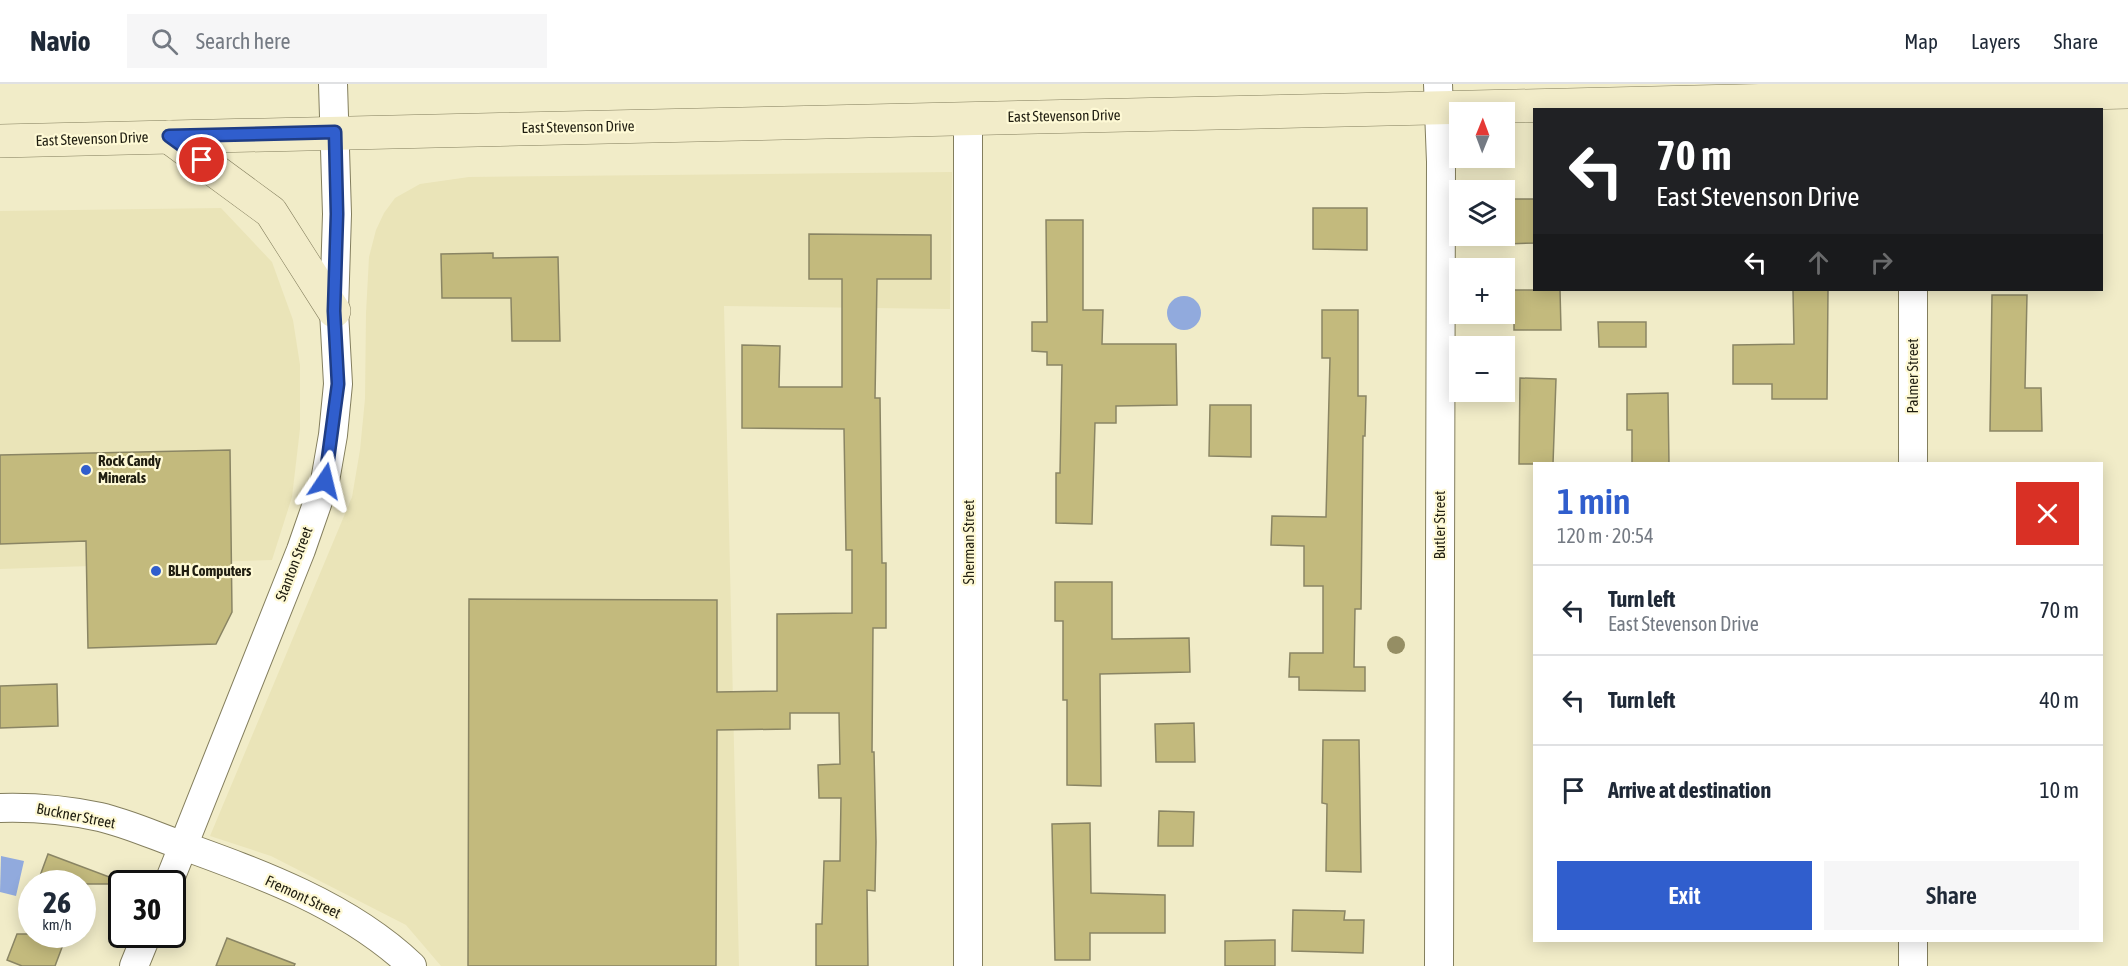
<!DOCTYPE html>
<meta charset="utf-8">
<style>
:root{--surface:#fff;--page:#f6f6f7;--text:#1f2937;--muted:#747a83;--line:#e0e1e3;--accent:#305ecd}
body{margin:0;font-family:"Asap Condensed",sans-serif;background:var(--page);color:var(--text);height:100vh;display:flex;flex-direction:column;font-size:22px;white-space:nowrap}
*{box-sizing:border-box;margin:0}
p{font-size:20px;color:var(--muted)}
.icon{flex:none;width:33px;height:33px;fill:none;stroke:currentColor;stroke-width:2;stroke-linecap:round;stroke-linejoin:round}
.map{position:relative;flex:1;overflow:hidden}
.sheet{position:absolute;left:1533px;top:378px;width:570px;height:480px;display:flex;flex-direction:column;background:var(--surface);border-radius:0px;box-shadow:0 3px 15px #0003}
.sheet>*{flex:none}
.top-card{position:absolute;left:1533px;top:24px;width:570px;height:183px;border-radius:0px;box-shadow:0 3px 15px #0003;background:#202124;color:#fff;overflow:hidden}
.needle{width:39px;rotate:1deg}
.tools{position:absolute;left:1449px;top:18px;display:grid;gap:12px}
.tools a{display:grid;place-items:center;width:66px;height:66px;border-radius:0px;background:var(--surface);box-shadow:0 3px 15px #0003;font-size:30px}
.speed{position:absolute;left:18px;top:786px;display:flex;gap:12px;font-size:30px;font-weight:700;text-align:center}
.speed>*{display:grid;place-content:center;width:78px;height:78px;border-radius:50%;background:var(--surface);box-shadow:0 3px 15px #0003;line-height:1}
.speed small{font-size:15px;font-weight:400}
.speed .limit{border:3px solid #111;border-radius:9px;background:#fff;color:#111}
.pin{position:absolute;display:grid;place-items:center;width:51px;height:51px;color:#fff;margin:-26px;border:3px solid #fff;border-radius:50%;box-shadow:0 2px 6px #0007}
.me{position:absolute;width:66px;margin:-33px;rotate:10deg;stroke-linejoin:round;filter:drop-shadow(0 0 4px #0008)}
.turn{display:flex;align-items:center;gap:21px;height:126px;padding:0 24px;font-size:27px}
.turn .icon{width:78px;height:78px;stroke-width:2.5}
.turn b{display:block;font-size:42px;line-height:51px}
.lanes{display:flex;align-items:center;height:57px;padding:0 24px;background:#0003;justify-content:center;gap:30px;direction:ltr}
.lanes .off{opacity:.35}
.round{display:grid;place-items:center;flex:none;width:63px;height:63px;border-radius:0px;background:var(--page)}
.summary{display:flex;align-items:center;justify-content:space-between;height:102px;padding:0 24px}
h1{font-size:36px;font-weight:600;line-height:45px;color:var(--accent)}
.button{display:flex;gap:12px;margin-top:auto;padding:12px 24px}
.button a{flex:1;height:69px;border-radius:0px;background:var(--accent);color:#fff;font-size:24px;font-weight:600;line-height:69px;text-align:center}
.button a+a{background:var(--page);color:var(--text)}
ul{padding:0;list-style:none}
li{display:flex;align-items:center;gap:18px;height:90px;padding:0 24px;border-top:2px solid var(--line)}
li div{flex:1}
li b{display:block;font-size:22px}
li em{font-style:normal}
header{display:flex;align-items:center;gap:36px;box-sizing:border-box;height:84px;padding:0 30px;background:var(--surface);border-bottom:2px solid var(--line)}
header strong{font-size:28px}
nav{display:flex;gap:33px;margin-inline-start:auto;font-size:21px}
.search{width:420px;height:54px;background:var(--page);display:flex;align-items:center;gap:15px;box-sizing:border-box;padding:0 21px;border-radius:0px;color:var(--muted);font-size:22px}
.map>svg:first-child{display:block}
</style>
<header>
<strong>Navio</strong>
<div class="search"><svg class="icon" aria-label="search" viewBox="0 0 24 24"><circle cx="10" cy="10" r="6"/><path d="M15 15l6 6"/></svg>Search here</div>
<nav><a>Map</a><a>Layers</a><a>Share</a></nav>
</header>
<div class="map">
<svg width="2128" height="882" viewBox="0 0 2128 882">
<rect width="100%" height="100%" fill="#f1ecc8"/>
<g fill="#eae4b8">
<path d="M952,88l-2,137 -226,-3 15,660h-298l-35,-41 -135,-69 -61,-20 142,-339 8,-47 5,-51 1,-86 3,-56 7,-27 8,-17 11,-15 25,-14 49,-7z"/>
<path d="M221,124l51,54 21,58 7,45v64l-8,68 -20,63 -272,9v-358z"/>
</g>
<g fill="#91aadd">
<circle cx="1184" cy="229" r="17"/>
<path d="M1,772l23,5 -8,35 -16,-4z"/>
</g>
<g fill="#c3ba7d" stroke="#8a8564" stroke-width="1.5">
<path d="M1506,115h28v44l-28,1z"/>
<path d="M1313,124h54v42l-54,-1z"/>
<path d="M1046,136h37v90h20l-1,34h74l1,61 -61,1v17h-21l-3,101 -36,-1v-50h4l2,-108h-15v-13l-15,-1v-29h15z"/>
<path d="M809,150l122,1v44h-54l-2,119h5l2,165h4v65h-13l-1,124h2l2,90 -1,49 -8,-1 1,76h-52v-42h6l2,-63h16l1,-63h-22l-1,-33 22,-1 -1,-51h-49v16l-73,1 -1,236h-248l1,-367 248,1v92l60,-1v-77l75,-1v-63h-6l-2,-121 -102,-1v-83l38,1 -1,41h63v-108h-33z"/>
<path d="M493,169v5l65,-1 2,84h-48l-1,-43h-69l-1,-44z"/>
<path d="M1514,206h46l1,40h-47z"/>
<path d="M1793,206h35l-1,109h-55v-15h-39v-39l61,-1z"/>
<path d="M1992,211h35l-2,93h16l1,43h-52z"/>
<path d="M1322,226h36v86h8l-1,40h-2l-2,173h-6l-1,58h11v24l-66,-1v-13h-10l1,-24h33v-67h-19v-40l-33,-1 1,-29 54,1 4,-159h-8z"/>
<path d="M1598,238h48v25h-47z"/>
<path d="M1520,294l36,1 -3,85h-34z"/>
<path d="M1668,309l1,71h-37v-34h-5v-36z"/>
<path d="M1210,321h41v52l-42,-1z"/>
<path d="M230,366l2,162 -16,32 -128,4 -2,-107 -86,3v-89z"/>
<path d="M1055,498h57v57l77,-1 1,34 -90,2 1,112 -34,-1v-85h-4v-79h-8z"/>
<path d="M57,600l1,42 -58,2v-42z"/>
<path d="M1194,639l1,39h-39l-1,-38z"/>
<path d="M1323,656h36l2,132 -35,-1 1,-67 -5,-1z"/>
<path d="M1159,727l35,1 -1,34h-35z"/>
<path d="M1090,739l1,70 74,2v38h-75v27h-35l-3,-136z"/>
<path d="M48,770l72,27v3h-83z"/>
<path d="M1293,826l52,1 -1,9h20l-1,33 -71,-2z"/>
<path d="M17,850h50l-12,32h-33l-15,-6z"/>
<path d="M227,854l68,26 -1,2h-78z"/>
<path d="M1275,856v26h-50v-25z"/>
</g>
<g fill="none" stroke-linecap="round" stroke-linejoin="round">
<g stroke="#837e5d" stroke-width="30">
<g id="minor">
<path d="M1438,0l3,78 -2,804"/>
<path d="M1913,380v-174"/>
<path d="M0,724c34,-1 67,2 100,9 26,6 53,18 78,27 81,29 170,61 234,122"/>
<path d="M168,800l133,-334 24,-69 8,-46 5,-51 -4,-73 3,-97 -4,-130"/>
<path d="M134,882l13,-32"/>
<path d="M968,882v-847"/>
<path d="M1913,882v-26"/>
</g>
</g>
<g stroke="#837e5d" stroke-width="34">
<g id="secondary">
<path d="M169,53l102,75 63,99"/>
<path d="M0,57l2128,-49"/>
</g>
</g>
<use href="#minor" stroke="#fff" stroke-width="28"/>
<use href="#secondary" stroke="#f2ecc9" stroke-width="33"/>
</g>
<circle fill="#958e64" cx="1396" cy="561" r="9"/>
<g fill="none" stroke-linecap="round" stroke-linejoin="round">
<g stroke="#1f3d85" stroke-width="15">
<path id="route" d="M202,76l-33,-24 166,-4 2,82 -3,97 4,73 -13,97"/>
</g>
<use href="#route" stroke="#305ecd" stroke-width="10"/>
</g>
<g fill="#305ecd" stroke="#fef9d5" stroke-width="2">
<circle cx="86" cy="386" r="6"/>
<circle cx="156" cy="487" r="6"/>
</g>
<g text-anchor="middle" stroke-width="4.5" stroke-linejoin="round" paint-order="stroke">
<g font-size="15" fill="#1f1d10" stroke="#fef9d5">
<text transform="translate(1064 32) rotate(-1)" y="5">East Stevenson Drive</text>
<text transform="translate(578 43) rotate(-1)" y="5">East Stevenson Drive</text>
<text transform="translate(92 55) rotate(-2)" y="5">East Stevenson Drive</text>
<text transform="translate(1913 292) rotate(-90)" y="5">Palmer Street</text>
<text transform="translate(1440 441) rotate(-90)" y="5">Butler Street</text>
<text transform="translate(969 458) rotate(-90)" y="5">Sherman Street</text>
<text transform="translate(294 480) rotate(-69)" y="5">Stanton Street</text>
<text transform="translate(76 732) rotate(11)" y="5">Buckner Street</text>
<text transform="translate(303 813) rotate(25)" y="5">Fremont Street</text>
</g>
<g font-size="15" font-weight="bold" fill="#1f1d10" stroke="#fef9d5" text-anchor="start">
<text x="98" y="382">Rock Candy<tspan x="98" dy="17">Minerals</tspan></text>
<text x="168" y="492">BLH Computers</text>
</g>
</g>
</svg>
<div class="tools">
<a><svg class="needle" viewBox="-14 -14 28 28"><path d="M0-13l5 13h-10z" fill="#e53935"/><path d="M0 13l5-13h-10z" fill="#747a83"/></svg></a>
<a><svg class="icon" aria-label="layers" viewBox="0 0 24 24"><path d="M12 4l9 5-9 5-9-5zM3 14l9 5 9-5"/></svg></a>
<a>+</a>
<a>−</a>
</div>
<div class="speed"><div>26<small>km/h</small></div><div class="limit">30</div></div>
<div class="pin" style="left:202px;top:76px;background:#d93025"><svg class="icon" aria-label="arrive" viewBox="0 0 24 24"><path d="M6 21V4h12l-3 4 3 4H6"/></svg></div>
<svg class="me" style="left:325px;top:397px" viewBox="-20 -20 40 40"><path d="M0-17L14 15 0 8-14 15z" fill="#305ecd" stroke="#fff" stroke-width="4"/></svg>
<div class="top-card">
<div class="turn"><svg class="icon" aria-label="left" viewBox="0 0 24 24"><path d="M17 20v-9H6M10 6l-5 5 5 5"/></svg><div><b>70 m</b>East Stevenson Drive</div></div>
<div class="lanes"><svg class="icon" aria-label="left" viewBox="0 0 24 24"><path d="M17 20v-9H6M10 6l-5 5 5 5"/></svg><svg class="icon off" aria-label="ahead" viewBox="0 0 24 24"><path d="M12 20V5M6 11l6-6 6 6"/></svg><svg class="icon off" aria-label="right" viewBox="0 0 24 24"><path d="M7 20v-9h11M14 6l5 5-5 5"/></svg></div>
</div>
<section class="sheet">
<div class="summary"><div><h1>1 min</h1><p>120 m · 20:54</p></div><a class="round" style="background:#d93025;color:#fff"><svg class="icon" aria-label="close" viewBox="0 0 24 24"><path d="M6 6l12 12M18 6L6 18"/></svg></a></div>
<ul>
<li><svg class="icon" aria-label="left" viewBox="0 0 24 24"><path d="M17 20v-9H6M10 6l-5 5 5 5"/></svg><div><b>Turn left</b><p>East Stevenson Drive</p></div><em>70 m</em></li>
<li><svg class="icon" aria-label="left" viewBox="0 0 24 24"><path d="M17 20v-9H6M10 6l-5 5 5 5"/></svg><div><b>Turn left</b></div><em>40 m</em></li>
<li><svg class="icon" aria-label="arrive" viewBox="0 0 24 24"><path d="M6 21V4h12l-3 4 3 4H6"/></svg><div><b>Arrive at destination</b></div><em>10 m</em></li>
</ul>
<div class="button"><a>Exit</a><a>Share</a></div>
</section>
</div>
